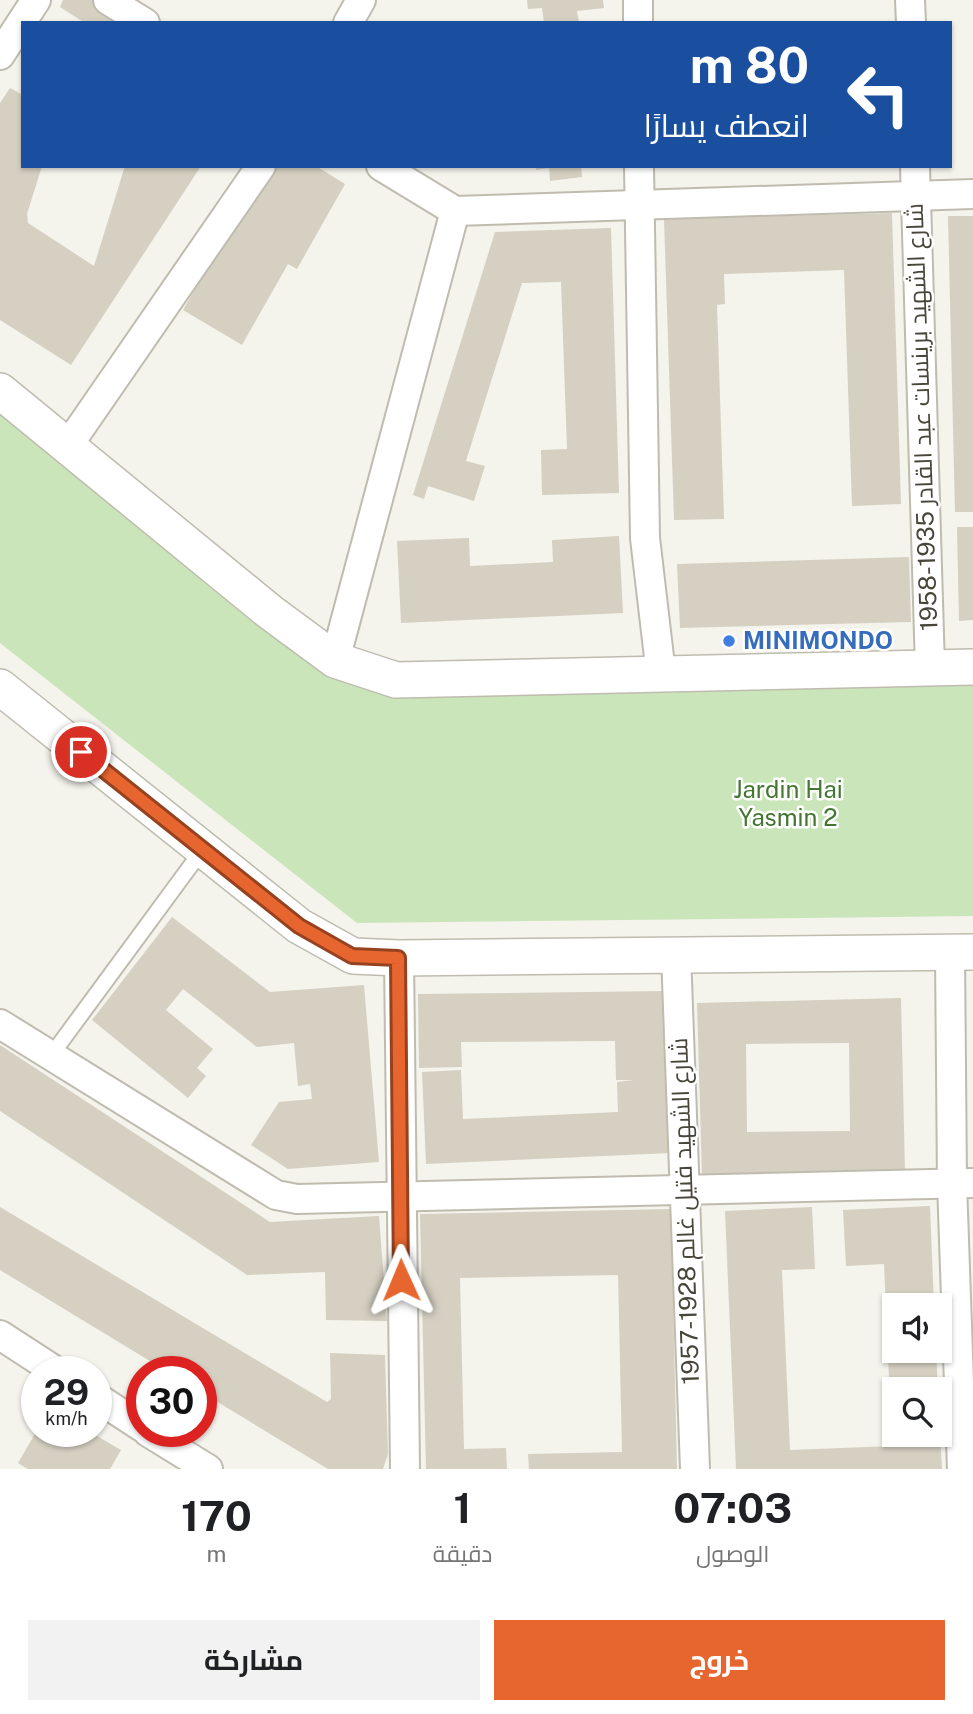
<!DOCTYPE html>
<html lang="ar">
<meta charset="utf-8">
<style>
:root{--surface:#fff;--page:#f2f2f2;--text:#202124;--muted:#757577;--accent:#e76630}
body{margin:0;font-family:"Public Sans",Cairo,sans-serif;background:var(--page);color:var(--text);direction:rtl;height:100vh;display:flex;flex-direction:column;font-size:26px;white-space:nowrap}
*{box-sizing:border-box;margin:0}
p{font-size:23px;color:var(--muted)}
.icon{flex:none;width:38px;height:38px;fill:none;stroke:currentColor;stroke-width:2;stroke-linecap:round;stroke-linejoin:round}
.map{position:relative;height:1469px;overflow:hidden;direction:ltr}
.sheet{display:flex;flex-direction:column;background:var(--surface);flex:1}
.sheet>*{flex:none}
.guide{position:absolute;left:21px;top:21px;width:931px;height:147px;border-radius:0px;box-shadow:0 2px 5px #0004;direction:rtl;background:#1a4fa0;color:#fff;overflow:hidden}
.tools{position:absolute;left:882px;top:1293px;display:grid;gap:14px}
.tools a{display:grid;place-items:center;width:70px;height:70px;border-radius:0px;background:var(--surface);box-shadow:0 2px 5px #0004;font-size:35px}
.speed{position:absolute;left:21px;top:1356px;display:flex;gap:14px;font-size:35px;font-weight:700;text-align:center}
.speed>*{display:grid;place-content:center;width:91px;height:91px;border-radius:50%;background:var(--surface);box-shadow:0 2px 5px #0004;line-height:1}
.speed small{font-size:18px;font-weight:400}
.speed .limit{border:10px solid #d22;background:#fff;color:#111}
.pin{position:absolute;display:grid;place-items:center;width:60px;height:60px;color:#fff;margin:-30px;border:4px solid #fff;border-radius:50%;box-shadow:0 2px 7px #0007}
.me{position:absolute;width:77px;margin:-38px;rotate:359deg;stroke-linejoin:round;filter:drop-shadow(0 0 5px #0008)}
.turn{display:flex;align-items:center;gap:24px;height:147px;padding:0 28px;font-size:32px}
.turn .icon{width:91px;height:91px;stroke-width:2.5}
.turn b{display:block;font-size:49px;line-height:60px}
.eta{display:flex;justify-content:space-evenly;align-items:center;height:119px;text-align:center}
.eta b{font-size:42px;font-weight:700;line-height:49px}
.cta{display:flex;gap:14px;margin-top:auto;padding:14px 28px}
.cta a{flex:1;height:80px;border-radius:0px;background:var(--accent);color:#fff;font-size:28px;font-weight:700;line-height:80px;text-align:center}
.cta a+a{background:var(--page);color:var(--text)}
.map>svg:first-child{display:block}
</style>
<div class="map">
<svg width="973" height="1469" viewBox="0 0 973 1469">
<rect width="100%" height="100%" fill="#f4f3ec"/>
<path fill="#cae5b9" d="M0,378l396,319 577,-12v231l-616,7 -357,-280z"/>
<g fill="#d5d0c2" fill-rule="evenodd">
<path d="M63,0h65l34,23h-77l-25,-16z"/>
<path d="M527,0h76l1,8 -27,3 2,12h-35l-2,-15 -14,1z"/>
<path d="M10,88l13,7v71h19l-15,48 1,9 66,43 31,-100h76l-130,199 -71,-45v-217z"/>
<path d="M270,166h46l29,18 -48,85 -9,-5 -46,81 -59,-35 59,-104z"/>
<path d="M536,166h45l1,11 -32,4 -1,-13 -13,2z"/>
<path d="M892,213l9,291 -49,2 -8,-236 -120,4 1,30 -8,1 7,214 -50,1 -10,-301z"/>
<path d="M948,216h25v296h-18z"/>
<path d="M611,228l8,265 -77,2 -1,-45 26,-1 -6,-167 -39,1 -56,178 19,5 -11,35 -46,-15 -4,13 -11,-4 82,-263z"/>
<path d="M957,527h16v93l-14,1z"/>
<path d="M619,536l4,77 -222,10 -4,-82 72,-3 1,28 83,-4 -1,-22z"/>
<path d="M909,557l2,65 -231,6 -3,-64z"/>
<path d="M172,917l98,75 94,-7 15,177 -91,7 -37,-24 28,-43 33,-3 -2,-15 -12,2 -4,-43 -37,4 -74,-58 -17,21 47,39 -16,19 9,8 -18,22 -96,-78z"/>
<path d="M666,991l5,162 -245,11 -4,-92 39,-2 2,49 155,-7 -1,-30 17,-2h-18l-1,-39 -154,1 1,25 -43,1 -1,-74z"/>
<path d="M901,998l4,174 -203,5 -5,-174zM849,1043l1,88 -103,1 -1,-88z"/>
<path d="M0,1045l270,177 109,-6 8,105 -61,-1 -1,-48 -78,3 -247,-164z"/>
<path d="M930,1206l4,100h-40v45h42l2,39h-44v45h46l2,34h-206l-11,-258 87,-4 3,62 -33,1 8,180 102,-4 -8,-182 -38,2 -3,-56z"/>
<path d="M0,1207l327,195 4,-3 -1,-46 55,2 3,99 -5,15h-55l-127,-77v-20h-33l-168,-102z"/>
<path d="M671,1209l6,260h-148l-1,-15 94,-2 -4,-177 -158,3 4,171 42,-1 1,21h-81l-6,-255z"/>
<path d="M36,1432h54l31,18 -11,19h-82l-10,-6z"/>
</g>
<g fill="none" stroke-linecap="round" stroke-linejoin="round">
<g stroke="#bfbcaf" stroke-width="18">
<path id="service" d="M50,1057l153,-208"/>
</g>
<g stroke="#bfbcaf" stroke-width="32">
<g id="minor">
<path d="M108,0l37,23"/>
<path d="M638,0v23"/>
<path d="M910,0l1,23"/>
<path d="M348,23l13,-23"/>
<path d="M0,55l36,-55"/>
<path d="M381,166l74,45 518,-17"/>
<path d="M639,166l6,372 16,136"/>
<path d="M915,166l15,502"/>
<path d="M67,447l194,-281"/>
<path d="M335,660l120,-449"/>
<path d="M950,952l2,231 10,286"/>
<path d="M676,953l19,516"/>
<path d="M399,958l6,511"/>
<path d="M0,1024l276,171 21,4 676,-16"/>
<path d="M0,1335l57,37"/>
<path d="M96,1397l46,30"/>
<path d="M148,1432l60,37"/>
</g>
</g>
<g stroke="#bfbcaf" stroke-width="38">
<g id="tertiary">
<path d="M0,391l270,221 65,48 61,20 577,-13"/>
<path d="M0,687l299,239 54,30 46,2 574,-6"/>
</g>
</g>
<use href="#service" stroke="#fff" stroke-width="14"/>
<use href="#minor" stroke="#fff" stroke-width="28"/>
<use href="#tertiary" stroke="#fff" stroke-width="35"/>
</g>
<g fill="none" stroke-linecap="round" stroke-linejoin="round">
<g stroke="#96421f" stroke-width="18">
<path id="route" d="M81,752l218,174 53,30 46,2 3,322"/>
</g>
<use href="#route" stroke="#e76630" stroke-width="12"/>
</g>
<circle fill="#3f7fe0" stroke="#fff" stroke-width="2.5" cx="729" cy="641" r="7"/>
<g text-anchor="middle" stroke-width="5" stroke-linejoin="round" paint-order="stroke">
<g font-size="24" fill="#48453a" stroke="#fff">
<text transform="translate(922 417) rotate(-92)" y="8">شارع الشهيد برينسات عبد القادر 1935-1958</text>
<text transform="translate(685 1211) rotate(-92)" y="8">شارع الشهيد فتيل غالم 1928-1957</text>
</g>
<g font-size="24" font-weight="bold" fill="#366cbe" stroke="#fff" text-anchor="start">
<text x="743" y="649">MINIMONDO</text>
</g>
<g font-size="24" fill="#427631" stroke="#fff">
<text x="788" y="798">Jardin Hai<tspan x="788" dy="28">Yasmin 2</tspan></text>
</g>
</g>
</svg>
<div class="tools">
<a><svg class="icon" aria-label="sound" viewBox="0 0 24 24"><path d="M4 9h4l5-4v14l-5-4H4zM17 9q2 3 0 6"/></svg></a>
<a><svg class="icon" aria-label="search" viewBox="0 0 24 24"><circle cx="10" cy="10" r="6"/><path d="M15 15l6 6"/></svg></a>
</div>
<div class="speed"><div>29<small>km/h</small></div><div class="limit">30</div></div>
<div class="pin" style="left:81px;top:752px;background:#d93025"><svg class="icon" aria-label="arrive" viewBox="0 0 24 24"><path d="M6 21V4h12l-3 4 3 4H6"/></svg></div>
<svg class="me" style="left:401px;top:1280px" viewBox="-20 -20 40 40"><path d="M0-17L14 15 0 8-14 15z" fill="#e76630" stroke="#fff" stroke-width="4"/></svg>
<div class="guide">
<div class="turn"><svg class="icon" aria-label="left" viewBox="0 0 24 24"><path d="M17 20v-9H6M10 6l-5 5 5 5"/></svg><div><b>80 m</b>انعطف يسارًا</div></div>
</div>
</div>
<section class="sheet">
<div class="eta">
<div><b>07:03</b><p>الوصول</p></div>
<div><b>1</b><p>دقيقة</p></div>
<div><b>170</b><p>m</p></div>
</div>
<div class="cta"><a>خروج</a><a>مشاركة</a></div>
</section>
